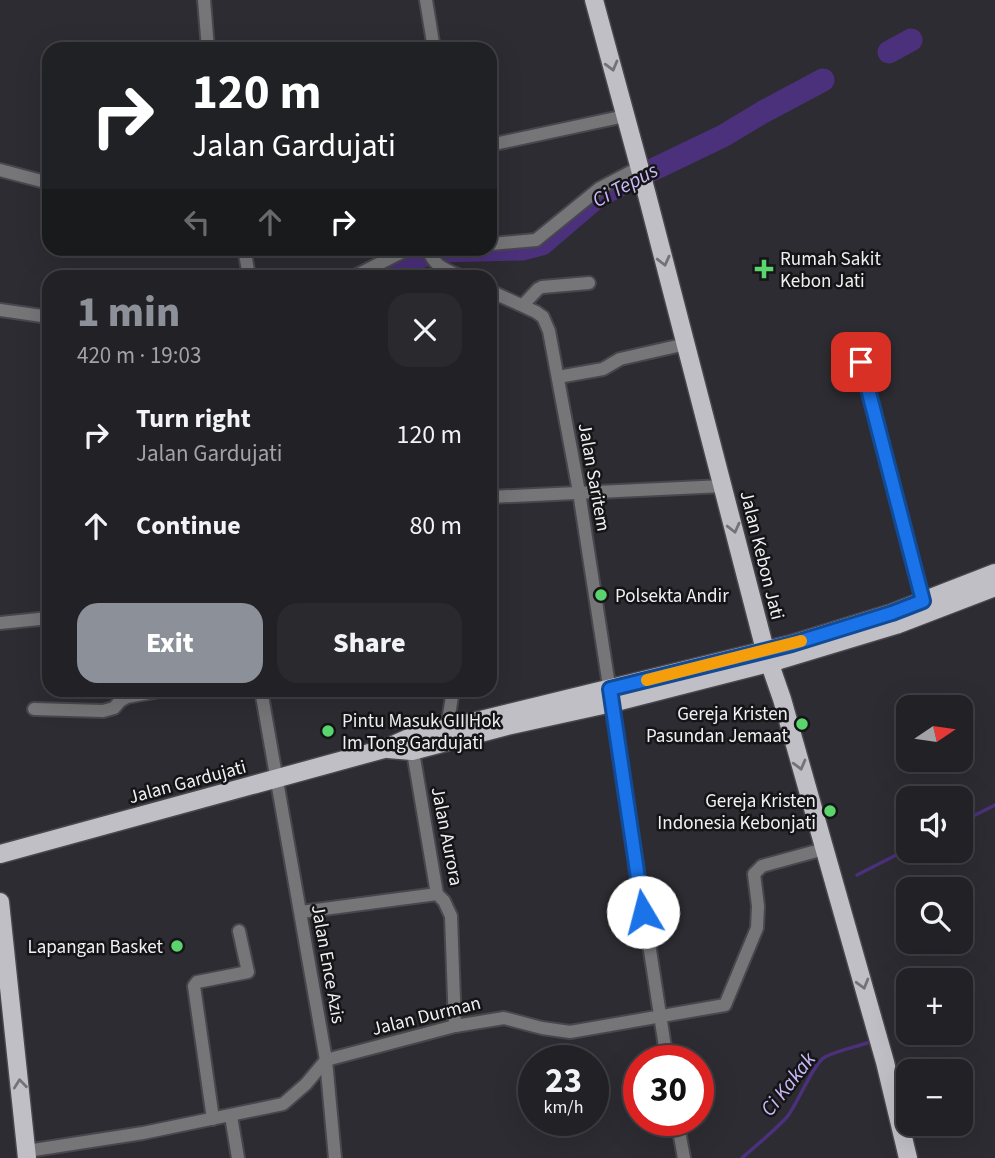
<!DOCTYPE html>
<meta charset="utf-8">
<style>
:root{--surface:#222126;--page:#2a292e;--text:#f1f3f6;--muted:#a2a3a7;--line:#3f3e43;--accent:#8c9099}
body{margin:0;font-family:"Source Sans 3",sans-serif;background:var(--page);color:var(--text);height:100vh;display:flex;flex-direction:column;font-size:26px;white-space:nowrap}
*{box-sizing:border-box;margin:0}
p{font-size:23px;color:var(--muted)}
.icon{flex:none;width:38px;height:38px;fill:none;stroke:currentColor;stroke-width:2;stroke-linecap:round;stroke-linejoin:round}
.map{position:relative;flex:1;overflow:hidden}
.drawer{position:absolute;left:42px;top:270px;width:455px;height:427px;display:flex;flex-direction:column;background:var(--surface);border-radius:21px;box-shadow:0 7px 28px #0002,0 0 0 2px var(--line)}
.drawer>*{flex:none}
.banner{position:absolute;left:42px;top:42px;width:455px;height:214px;border-radius:21px;box-shadow:0 7px 28px #0002,0 0 0 2px var(--line);background:#202124;color:#fff;overflow:hidden}
.needle{width:46px;rotate:77deg}
.buttons{position:absolute;left:896px;top:695px;display:grid;gap:14px}
.buttons a{display:grid;place-items:center;width:77px;height:77px;border-radius:14px;background:var(--surface);box-shadow:0 7px 28px #0002,0 0 0 2px var(--line);font-size:35px}
.speed{position:absolute;left:518px;top:1045px;display:flex;gap:14px;font-size:35px;font-weight:700;text-align:center}
.speed>*{display:grid;place-content:center;width:91px;height:91px;border-radius:50%;background:var(--surface);box-shadow:0 7px 28px #0002,0 0 0 2px var(--line);line-height:1}
.speed small{font-size:18px;font-weight:400}
.speed .limit{border:10px solid #d22;background:#fff;color:#111}
.pin{position:absolute;display:grid;place-items:center;width:60px;height:60px;color:#fff;margin:-30px;border-radius:14px;box-shadow:0 4px 10px #0006}
.me{position:absolute;width:77px;margin:-38px;rotate:352deg;stroke-linejoin:round;filter:drop-shadow(0 0 5px #0008)}
.turn{display:flex;align-items:center;gap:24px;height:147px;padding:0 35px;font-size:32px}
.turn .icon{width:91px;height:91px;stroke-width:2.5}
.turn b{display:block;font-size:49px;line-height:60px}
.lanes{display:flex;align-items:center;height:66px;padding:0 35px;background:#0003;justify-content:center;gap:35px;direction:ltr}
.lanes .off{opacity:.35}
.round{display:grid;place-items:center;flex:none;width:74px;height:74px;border-radius:21px;background:var(--page)}
.head{display:flex;align-items:center;justify-content:space-between;height:119px;padding:0 35px}
h1{font-size:42px;font-weight:800;line-height:52px;color:var(--accent)}
.button{display:flex;gap:14px;margin-top:auto;padding:14px 35px}
.button a{flex:1;height:80px;border-radius:21px;background:var(--accent);color:#fff;font-size:28px;font-weight:800;line-height:80px;text-align:center}
.button a+a{background:var(--page);color:var(--text)}
ul{padding:0;list-style:none}
li{display:flex;align-items:center;gap:21px;height:91px;padding:0 35px}
li div{flex:1}
li b{display:block;font-size:26px}
li em{font-style:normal}
.map>svg:first-child{display:block}
</style>
<div class="map">
<svg width="995" height="1158" viewBox="0 0 995 1158">
<rect width="100%" height="100%" fill="#2d2c32"/>
<g fill="none" stroke-linecap="round" stroke-linejoin="round">
<g stroke="#4b307b" stroke-width="3.5">
<path d="M961,822l34,-17"/>
<path d="M857,875l51,-26"/>
<path d="M742,1158c15,-13 31,-26 45,-41 11,-14 26,-53 38,-60 11,-6 30,-10 42,-14"/>
</g>
<g stroke="#4b307b" stroke-width="23">
<path d="M889,52l22,-12"/>
<path d="M385,276l35,-19 20,-6 83,-2 19,-5 56,-48 125,-60 40,-24 60,-32"/>
</g>
<g stroke="#48474d" stroke-width="16">
<g id="street">
<path d="M204,0l4,49"/>
<path d="M426,0l8,49"/>
<path d="M490,145l135,-29"/>
<path d="M0,170l49,13"/>
<path d="M490,244l46,-4 64,-52 40,-21"/>
<path d="M244,248l5,28"/>
<path d="M429,248c2,17 17,22 31,28"/>
<path d="M355,276l55,-28"/>
<path d="M490,291l46,21 7,5 6,14 30,161 88,568"/>
<path d="M523,305l15,-16 4,-2 47,-4"/>
<path d="M0,310l49,7"/>
<path d="M861,362l62,239"/>
<path d="M558,377l45,-8 17,-10 66,-15"/>
<path d="M490,497l233,-11"/>
<path d="M0,623l49,-5"/>
<path d="M261,690l65,370 9,98"/>
<path d="M34,709l69,2 11,-3 6,-7 7,-4 38,-7"/>
<path d="M447,728l6,-38"/>
<path d="M412,746l25,148 7,7 7,15 4,110"/>
<path d="M301,912l136,-18"/>
<path d="M231,1116l7,42"/>
<path d="M213,1119l-19,-133 3,-4 51,-10 -9,-41"/>
<path d="M677,1120l7,38"/>
<path d="M27,1151l116,-18 140,-29 23,-20 20,-24 129,-34 49,-8 38,10 28,4 155,-27 32,-77 1,-22 -4,-32 8,-8 62,-17"/>
</g>
</g>
<g stroke="#48474d" stroke-width="21">
<g id="primary">
<path d="M594,0l53,195 118,455 17,49 103,363 23,96"/>
<path d="M388,749l24,2 95,-25 105,-23 168,-43 116,-35 99,-38"/>
<path d="M0,854l384,-105 27,-12 381,-93 100,-31 103,-40"/>
<path d="M0,902l27,256"/>
</g>
</g>
<use href="#street" stroke="#767679" stroke-width="12"/>
<use href="#primary" stroke="#c0bfc5" stroke-width="18"/>
</g>
<defs><path id="oneway-chevron" d="M-2-3.5L2.5 0L-2 3.5" fill="none" stroke-width="1.6" stroke-linecap="round" stroke-linejoin="round" transform="scale(1.75)"/></defs>
<g stroke="#737277">
<use href="#oneway-chevron" transform="translate(612 66) rotate(75)"/>
<use href="#oneway-chevron" transform="translate(664 261) rotate(76)"/>
<use href="#oneway-chevron" transform="translate(734 528) rotate(76)"/>
<use href="#oneway-chevron" transform="translate(800 765) rotate(75)"/>
<use href="#oneway-chevron" transform="translate(863 984) rotate(74)"/>
<use href="#oneway-chevron" transform="translate(20 1084) rotate(-96)"/>
</g>
<g fill="none" stroke-linecap="round" stroke-linejoin="round">
<g stroke="#114b97" stroke-width="18">
<path id="route" d="M643,912l-33,-223 182,-45 100,-31 31,-12 -62,-239"/>
</g>
<use href="#route" stroke="#1a73e8" stroke-width="12"/>
<path stroke="#f59e0b" stroke-width="12" d="M647,680l154,-39"/>
</g>
<g fill="#5ad56e" stroke="#151517" stroke-width="2.5">
<path d="M760.5 258.5h7v7h7v7h-7v7h-7v-7h-7v-7h7z"/>
<circle cx="601" cy="595" r="7"/>
<circle cx="802" cy="724" r="7"/>
<circle cx="328" cy="731" r="7"/>
<circle cx="830" cy="811" r="7"/>
<circle cx="177" cy="946" r="7"/>
</g>
<g text-anchor="middle" stroke-width="5" stroke-linejoin="round" paint-order="stroke">
<g font-size="19" fill="#f0eff3" stroke="#151517" text-anchor="start">
<text x="780" y="265">Rumah Sakit<tspan x="780" dy="22">Kebon Jati</tspan></text>
<text x="615" y="602">Polsekta Andir</text>
<text x="788" y="720" text-anchor="end">Gereja Kristen<tspan x="788" dy="22">Pasundan Jemaat</tspan></text>
<text x="342" y="727">Pintu Masuk GII Hok<tspan x="342" dy="22">Im Tong Gardujati</tspan></text>
<text x="816" y="807" text-anchor="end">Gereja Kristen<tspan x="816" dy="22">Indonesia Kebonjati</tspan></text>
<text x="163" y="953" text-anchor="end">Lapangan Basket</text>
</g>
<g font-size="19" fill="#f0eff3" stroke="#151517">
<text transform="translate(595 477) rotate(80)" y="7">Jalan Saritem</text>
<text transform="translate(763 555) rotate(76)" y="7">Jalan Kebon Jati</text>
<text transform="translate(187 781) rotate(-15)" y="7">Jalan Gardujati</text>
<text transform="translate(448 836) rotate(79)" y="7">Jalan Aurora</text>
<text transform="translate(329 964) rotate(80)" y="7">Jalan Ence Azis</text>
<text transform="translate(426 1015) rotate(-14)" y="7">Jalan Durman</text>
</g>
<g font-size="21" font-style="italic" fill="#cbb9fa" stroke="#151517">
<text transform="translate(625 185) rotate(-28)" y="7">Ci Tepus</text>
<text transform="translate(788 1084) rotate(-52)" y="7">Ci Kakak</text>
</g>
</g>
</svg>
<div class="buttons">
<a><svg class="needle" viewBox="-14 -14 28 28"><path d="M0-13l5 13h-10z" fill="#e53935"/><path d="M0 13l5-13h-10z" fill="#a2a3a7"/></svg></a>
<a><svg class="icon" aria-label="sound" viewBox="0 0 24 24"><path d="M4 9h4l5-4v14l-5-4H4zM17 9q2 3 0 6"/></svg></a>
<a><svg class="icon" aria-label="search" viewBox="0 0 24 24"><circle cx="10" cy="10" r="6"/><path d="M15 15l6 6"/></svg></a>
<a>+</a>
<a>−</a>
</div>
<div class="speed"><div>23<small>km/h</small></div><div class="limit">30</div></div>
<div class="pin" style="left:861px;top:362px;background:#d93025"><svg class="icon" aria-label="arrive" viewBox="0 0 24 24"><path d="M6 21V4h12l-3 4 3 4H6"/></svg></div>
<svg class="me" style="left:643px;top:912px" viewBox="-20 -20 40 40"><circle r="19" fill="#fff"/><path d="M0-13L10 11 0 6-10 11z" fill="#1a73e8"/></svg>
<div class="banner">
<div class="turn"><svg class="icon" aria-label="right" viewBox="0 0 24 24"><path d="M7 20v-9h11M14 6l5 5-5 5"/></svg><div><b>120 m</b>Jalan Gardujati</div></div>
<div class="lanes"><svg class="icon off" aria-label="left" viewBox="0 0 24 24"><path d="M17 20v-9H6M10 6l-5 5 5 5"/></svg><svg class="icon off" aria-label="ahead" viewBox="0 0 24 24"><path d="M12 20V5M6 11l6-6 6 6"/></svg><svg class="icon" aria-label="right" viewBox="0 0 24 24"><path d="M7 20v-9h11M14 6l5 5-5 5"/></svg></div>
</div>
<section class="drawer">
<div class="head"><div><h1>1 min</h1><p>420 m · 19:03</p></div><a class="round"><svg class="icon" aria-label="close" viewBox="0 0 24 24"><path d="M6 6l12 12M18 6L6 18"/></svg></a></div>
<ul>
<li><svg class="icon" aria-label="right" viewBox="0 0 24 24"><path d="M7 20v-9h11M14 6l5 5-5 5"/></svg><div><b>Turn right</b><p>Jalan Gardujati</p></div><em>120 m</em></li>
<li><svg class="icon" aria-label="ahead" viewBox="0 0 24 24"><path d="M12 20V5M6 11l6-6 6 6"/></svg><div><b>Continue</b></div><em>80 m</em></li>
</ul>
<div class="button"><a>Exit</a><a>Share</a></div>
</section>
</div>
